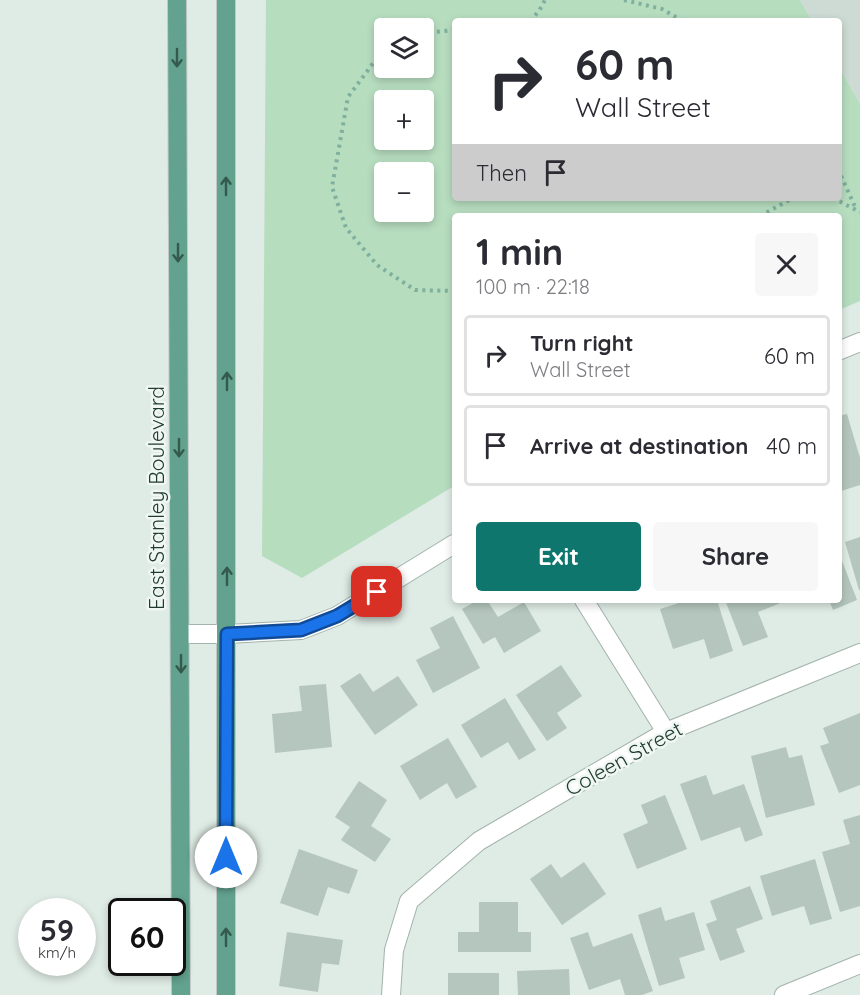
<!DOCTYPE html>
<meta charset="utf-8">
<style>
:root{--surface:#fff;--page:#f7f7f7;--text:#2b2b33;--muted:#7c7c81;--line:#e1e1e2;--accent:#0f766e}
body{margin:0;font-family:Quicksand,sans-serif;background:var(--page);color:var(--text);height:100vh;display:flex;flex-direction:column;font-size:22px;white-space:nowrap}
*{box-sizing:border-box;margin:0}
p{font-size:20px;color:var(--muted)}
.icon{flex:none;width:33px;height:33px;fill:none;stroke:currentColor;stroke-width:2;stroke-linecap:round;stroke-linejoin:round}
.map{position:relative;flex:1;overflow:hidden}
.drawer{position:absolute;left:452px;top:213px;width:390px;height:390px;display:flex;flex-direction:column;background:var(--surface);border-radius:6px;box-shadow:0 3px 9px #0003}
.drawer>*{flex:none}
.guide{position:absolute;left:452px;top:18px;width:390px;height:183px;border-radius:6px;box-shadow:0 3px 9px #0003;background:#fff;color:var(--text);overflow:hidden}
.tools{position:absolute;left:374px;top:18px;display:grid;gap:12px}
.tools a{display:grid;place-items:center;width:60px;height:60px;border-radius:6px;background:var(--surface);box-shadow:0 3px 9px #0003;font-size:30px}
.speed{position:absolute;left:18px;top:898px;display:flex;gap:12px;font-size:30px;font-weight:700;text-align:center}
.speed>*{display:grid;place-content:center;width:78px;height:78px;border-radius:50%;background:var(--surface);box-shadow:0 3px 9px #0003;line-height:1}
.speed small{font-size:15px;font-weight:400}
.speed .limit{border:3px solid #111;border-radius:9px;background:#fff;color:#111}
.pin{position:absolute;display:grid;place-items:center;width:51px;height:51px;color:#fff;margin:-26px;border-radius:12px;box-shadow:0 3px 9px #0006}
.me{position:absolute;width:66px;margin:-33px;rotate:0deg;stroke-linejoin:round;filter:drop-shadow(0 0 4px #0008)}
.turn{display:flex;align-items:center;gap:21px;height:126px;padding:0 24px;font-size:27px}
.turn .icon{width:78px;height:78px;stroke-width:2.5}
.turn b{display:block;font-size:42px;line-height:51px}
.then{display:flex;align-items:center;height:57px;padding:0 24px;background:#0003;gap:12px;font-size:22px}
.round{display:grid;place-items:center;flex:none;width:63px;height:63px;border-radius:6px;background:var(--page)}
.summary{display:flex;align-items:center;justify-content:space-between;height:102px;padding:0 24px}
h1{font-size:36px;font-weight:700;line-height:45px}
.cta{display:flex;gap:12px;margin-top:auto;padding:12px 24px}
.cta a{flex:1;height:69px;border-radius:6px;background:var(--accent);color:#fff;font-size:24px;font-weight:700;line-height:69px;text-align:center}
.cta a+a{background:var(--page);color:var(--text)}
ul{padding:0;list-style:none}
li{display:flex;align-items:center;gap:18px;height:81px;margin:0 12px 9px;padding:0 12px;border:3px solid var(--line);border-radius:6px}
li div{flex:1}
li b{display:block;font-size:22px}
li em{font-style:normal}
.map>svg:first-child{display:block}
</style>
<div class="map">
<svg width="860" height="995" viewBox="0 0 860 995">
<rect width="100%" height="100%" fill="#dfebe5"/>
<path fill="#cddbd4" d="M800,0h60v104l-21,-37 -1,-46h-26z"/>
<path fill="#b7ddbf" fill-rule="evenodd" d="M266,0h534l12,21h-358v177h384l1,-131 21,37v197l-21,9 -1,-94h-384v270l-152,92 -40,-22zM384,28h39v40h-39zM384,100h39v40h-39zM384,172h39v40h-39z"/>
<g fill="#b4c6be">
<path d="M847,414l13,44v27l-22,7v-76z"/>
<path d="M860,537v53h-1l-14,-48z"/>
<path d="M839,553l18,47 -24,10 -4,-10h9z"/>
<path d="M478,600h9l11,17 26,-15 17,29 -37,22 -9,-16 -12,7 -21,-35z"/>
<path d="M688,600h29l16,51 -23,8 -6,-20 -31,10 -13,-40z"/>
<path d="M725,600h63l-30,12 10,25 -25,9z"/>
<path d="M453,616l27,52 -47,25 -17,-33 24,-12 -10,-20z"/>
<path d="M561,665l21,31 -25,17 10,15 -20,13 -31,-46z"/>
<path d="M360,673l13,19 25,-16 20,29 -43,30 -35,-49z"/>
<path d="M326,684l6,63 -57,6 -3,-39 30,-3 -3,-25z"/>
<path d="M505,698l31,52 -17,10 -11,-18 -27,16 -20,-33z"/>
<path d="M860,713v72l-21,8 -19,-47 9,-3 -6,-15z"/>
<path d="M448,738l29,49 -21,12 -9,-16 -27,17 -20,-34z"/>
<path d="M786,747l3,11 13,-3 13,50 -49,13 -15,-62z"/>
<path d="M706,775l7,20 31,-11 19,51 -18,7 -5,-15 -39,14 -21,-57z"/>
<path d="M359,781l28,19 -16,26 20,13 -16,23 -34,-22 9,-13 -15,-10z"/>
<path d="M665,795l22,54 -50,20 -14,-35 25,-11 -7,-18z"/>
<path d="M860,815v91l-20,6 -18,-60 28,-8 -7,-24z"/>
<path d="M299,849l59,21 -9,24 -21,-7 -10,29 -38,-13z"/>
<path d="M815,859l17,60 -22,6 -6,-19 -32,10 -12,-40z"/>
<path d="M584,862l22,32 -44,31 -32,-46 21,-15 10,14z"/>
<path d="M750,886l13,33 -27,10 9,23 -25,9 -14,-37 11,-4 -7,-19z"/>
<path d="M479,902h39v30h13v20h-73v-20h21z"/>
<path d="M661,907l4,14 29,-9 11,38 -26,8 6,20 -26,8 -21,-71z"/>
<path d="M287,932l56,8 -4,25 -17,-2 -4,29 -39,-6z"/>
<path d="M588,932l5,15 39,-14 21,58 -11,4h-17l-5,-16 -31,11 -19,-52z"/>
<path d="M569,969l1,26h-52l-1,-24z"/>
<rect x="448" y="973" width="51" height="22"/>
</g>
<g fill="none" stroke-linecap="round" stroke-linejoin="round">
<g stroke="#a2b3ac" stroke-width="20">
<g id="minor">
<path d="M838,351l22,-9"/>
<path d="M584,600l82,132"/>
<path d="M181,634h46l74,-4 36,-14 117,-72"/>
<path d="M391,995l3,-45 15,-49 70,-60 187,-109 194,-79"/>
<path d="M784,995l76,-31"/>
</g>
</g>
<g stroke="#c1c8c6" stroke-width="20">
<g id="primary">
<path d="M177,0l4,995"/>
<path d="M226,995v-995"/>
</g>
</g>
<g stroke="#7fb09e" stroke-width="4" stroke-dasharray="3 4.5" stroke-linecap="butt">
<path d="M624,0l38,9 21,12"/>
<path d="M530,21l9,-10 6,-11"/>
<path d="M423,37l11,-5 20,-2"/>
<path d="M384,54l-7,4 -29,39 -16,90 14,41 31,37 38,25 39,1"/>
<path d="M838,169l18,40"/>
<path d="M833,198l27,14"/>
<path d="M760,216l33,-18"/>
</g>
<use href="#minor" stroke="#fff" stroke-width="18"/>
<use href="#primary" stroke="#62a28e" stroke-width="18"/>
</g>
<defs><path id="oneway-shaft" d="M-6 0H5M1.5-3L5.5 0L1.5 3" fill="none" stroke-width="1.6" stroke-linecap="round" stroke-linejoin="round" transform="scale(1.5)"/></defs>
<g stroke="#345a4e">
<use href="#oneway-shaft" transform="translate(177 58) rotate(90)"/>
<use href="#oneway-shaft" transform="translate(226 186) rotate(-90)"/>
<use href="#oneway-shaft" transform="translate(178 253) rotate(90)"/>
<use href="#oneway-shaft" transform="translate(227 381) rotate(-90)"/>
<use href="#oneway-shaft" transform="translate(179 448) rotate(90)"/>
<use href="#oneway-shaft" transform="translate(227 576) rotate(-90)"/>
<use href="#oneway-shaft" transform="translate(181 664) rotate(90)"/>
<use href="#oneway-shaft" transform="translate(226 937) rotate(-90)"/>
</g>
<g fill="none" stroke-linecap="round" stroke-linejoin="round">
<g stroke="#114b97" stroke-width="15">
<path id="route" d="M226,857l1,-223 74,-4 36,-14 40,-24"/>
</g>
<use href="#route" stroke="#1a73e8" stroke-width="10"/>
</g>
<g text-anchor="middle" stroke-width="5" stroke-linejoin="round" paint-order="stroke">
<g font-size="21" fill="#203b33" stroke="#f0f7f3">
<text transform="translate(157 498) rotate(-90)" y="7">East Stanley Boulevard</text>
<text transform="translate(624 759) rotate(-29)" y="7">Coleen Street</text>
</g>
</g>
</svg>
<div class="tools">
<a><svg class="icon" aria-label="layers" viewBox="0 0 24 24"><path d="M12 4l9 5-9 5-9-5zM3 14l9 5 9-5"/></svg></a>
<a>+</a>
<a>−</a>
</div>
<div class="speed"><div>59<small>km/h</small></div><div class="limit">60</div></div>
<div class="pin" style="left:377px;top:592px;background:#d93025"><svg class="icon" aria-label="arrive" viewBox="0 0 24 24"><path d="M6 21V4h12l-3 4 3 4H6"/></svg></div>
<svg class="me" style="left:226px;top:857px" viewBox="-20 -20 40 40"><circle r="19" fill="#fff"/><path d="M0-13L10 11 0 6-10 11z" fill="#1a73e8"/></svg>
<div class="guide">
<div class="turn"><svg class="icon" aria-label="right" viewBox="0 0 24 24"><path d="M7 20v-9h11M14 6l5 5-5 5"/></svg><div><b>60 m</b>Wall Street</div></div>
<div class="then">Then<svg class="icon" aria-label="arrive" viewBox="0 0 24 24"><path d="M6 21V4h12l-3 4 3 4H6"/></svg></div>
</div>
<section class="drawer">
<div class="summary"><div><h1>1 min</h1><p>100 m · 22:18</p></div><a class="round"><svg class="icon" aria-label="close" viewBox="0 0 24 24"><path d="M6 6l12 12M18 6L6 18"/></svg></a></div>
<ul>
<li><svg class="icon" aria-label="right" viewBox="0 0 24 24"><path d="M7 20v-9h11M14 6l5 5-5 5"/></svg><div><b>Turn right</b><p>Wall Street</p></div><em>60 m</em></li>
<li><svg class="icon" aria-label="arrive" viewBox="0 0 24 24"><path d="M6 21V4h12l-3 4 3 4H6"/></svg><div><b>Arrive at destination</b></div><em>40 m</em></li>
</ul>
<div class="cta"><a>Exit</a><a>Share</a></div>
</section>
</div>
